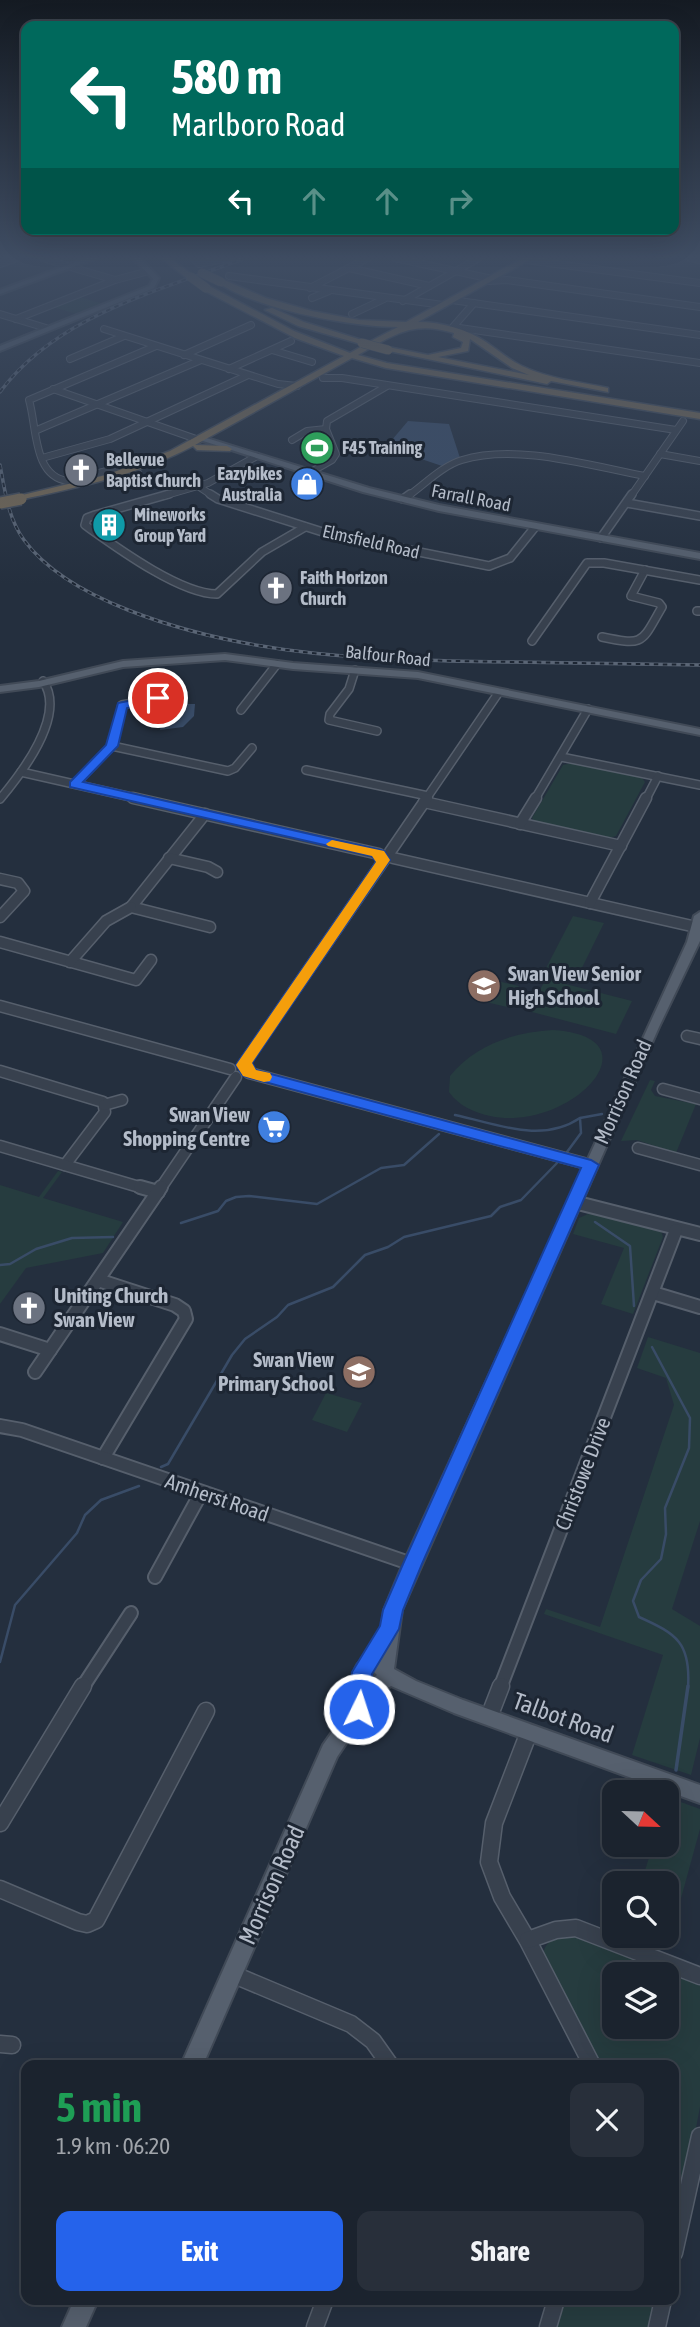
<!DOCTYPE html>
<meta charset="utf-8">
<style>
:root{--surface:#1b232e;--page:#282f3a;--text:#f1f3f6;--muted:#a0a4aa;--line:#39404a;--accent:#2563eb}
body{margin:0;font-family:"Asap Condensed",sans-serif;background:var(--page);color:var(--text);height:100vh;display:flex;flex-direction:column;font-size:26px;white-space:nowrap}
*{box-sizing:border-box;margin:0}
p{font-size:23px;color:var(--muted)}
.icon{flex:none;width:38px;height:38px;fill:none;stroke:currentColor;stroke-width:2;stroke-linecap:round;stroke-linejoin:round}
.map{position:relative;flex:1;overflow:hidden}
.details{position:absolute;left:21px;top:2060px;width:658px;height:245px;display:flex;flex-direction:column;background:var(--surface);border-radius:14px;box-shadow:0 7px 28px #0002,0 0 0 2px var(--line)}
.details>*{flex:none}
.guide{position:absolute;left:21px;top:21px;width:658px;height:214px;border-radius:14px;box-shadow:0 7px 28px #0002,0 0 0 2px var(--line);background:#00695c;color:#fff;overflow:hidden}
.needle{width:46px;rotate:112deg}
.buttons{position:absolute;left:602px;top:1780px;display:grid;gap:14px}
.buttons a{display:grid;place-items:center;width:77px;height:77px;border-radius:14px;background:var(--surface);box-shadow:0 7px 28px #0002,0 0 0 2px var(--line);font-size:35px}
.pin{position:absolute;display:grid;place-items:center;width:60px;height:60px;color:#fff;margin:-30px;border:4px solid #fff;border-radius:50%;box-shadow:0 2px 7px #0007}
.me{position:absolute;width:77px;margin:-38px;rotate:4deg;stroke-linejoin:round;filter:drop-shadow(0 0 5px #0008)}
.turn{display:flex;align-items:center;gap:24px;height:147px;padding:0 35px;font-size:32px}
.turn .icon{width:91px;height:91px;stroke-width:2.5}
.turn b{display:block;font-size:49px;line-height:60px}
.lanes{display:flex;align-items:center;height:66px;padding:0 35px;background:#0003;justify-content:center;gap:35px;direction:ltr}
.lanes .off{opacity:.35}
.round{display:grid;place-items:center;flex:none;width:74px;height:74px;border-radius:14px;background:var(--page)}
.head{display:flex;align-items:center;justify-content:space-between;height:119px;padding:0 35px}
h1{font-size:42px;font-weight:700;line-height:52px;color:#1e9e55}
.cta{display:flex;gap:14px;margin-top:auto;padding:14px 35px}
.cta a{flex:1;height:80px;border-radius:14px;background:var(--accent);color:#fff;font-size:28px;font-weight:700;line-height:80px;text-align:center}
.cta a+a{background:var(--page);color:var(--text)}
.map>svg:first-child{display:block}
</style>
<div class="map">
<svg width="700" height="2327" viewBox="0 0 700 2327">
<rect width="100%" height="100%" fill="#242f3e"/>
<g fill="#263c3f" fill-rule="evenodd">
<path d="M80,297l24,7 -27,10 -25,-7z"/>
<path d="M573,763l69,15 3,4 -29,54 -7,2 -74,-16 -3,-4 31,-53z"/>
<path d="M573,916l31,7 -27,55 -32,-8z"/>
<path d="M485,978l34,8 -12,21 -34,-8z"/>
<path d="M546,979l86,22 -16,33 -88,-23z"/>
<path d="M553,1030c108,7 17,103 -63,86 -17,-4 -31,-10 -41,-24l1,-16c25,-31 64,-44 103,-46z"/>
<path d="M650,1080l5,1 -4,9 4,6 41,8 -20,49 -39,-13 -16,1z"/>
<path d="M58,1171l4,1 -19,26 80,24 -20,31 -77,15 -26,36v-119l39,12z"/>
<path d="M588,1214l16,1 57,16 2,6 -30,77 -32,-10 23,-56 -51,-14 6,-16z"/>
<path d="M648,1337l52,16v168l-28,88 28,17v112l-9,37 -59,-20 31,-100 -119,-41 2,-5 54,18 74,-222 -8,-27 -29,-10z"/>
<path d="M326,1393l36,10 -15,29 -35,-12z"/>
<path d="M667,1797l33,12v20l-32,117 -26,-10h25v-53h-26l12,-38 14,-1z"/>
<path d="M570,1934l130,47v126l-26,134v-176h-75l-56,-110c2,-15 13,-17 27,-21zM614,1974h53v52h-53z"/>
<path d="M563,2300h99l-5,27h-102z"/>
</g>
<g fill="#394c67">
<path d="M408,421l41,3 11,34 -18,8 -56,-19z"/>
<path d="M164,704h31l-1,12 -11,11 -23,3z"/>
</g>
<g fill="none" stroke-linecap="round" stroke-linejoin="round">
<g stroke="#394c67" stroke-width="2.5">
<path d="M455,1115c43,9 86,29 125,3"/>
<path d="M567,1152l14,-19 -1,-15 22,-4"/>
<path d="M595,1222l35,24 4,60"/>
<path d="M181,1223l37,-12 8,-10 10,-4 13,-1 68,8 64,-36 23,-3 35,-31"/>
<path d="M0,1265l10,-1 26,-15 36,-11 41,-1"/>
<path d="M652,1347l38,71 -1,30 -24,60 1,26 -5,25 -20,21 -8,21 6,16c38,17 52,26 49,71"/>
<path d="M161,1467l7,-3 64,-109 13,-16 32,-22 11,-12 45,-18 32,-32 23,-8 16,-10 87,-21 9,-9 21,-7 36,-37"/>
<path d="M0,1662l15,-57 62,-72 8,-18 16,-15 38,-14"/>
</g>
<path stroke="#394c67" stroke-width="3.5" d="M676,1770l12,-84"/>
<g stroke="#565f6c" stroke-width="8">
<g id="minor-far4">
<path d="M43,258l28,9"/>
<path d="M193,258l6,6 30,-6"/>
<path d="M395,258l97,21"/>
<path d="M690,258l10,2"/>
<path d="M526,260l174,23"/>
<path d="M0,264l17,-6"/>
<path d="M74,268l41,12"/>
<path d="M349,268l80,18"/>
<path d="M229,276l214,29"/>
<path d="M488,281l19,-1 193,27"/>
<path d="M310,288l58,-30"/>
<path d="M312,298l17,-7"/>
<path d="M452,300l248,35"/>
<path d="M403,301l76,-43"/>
<path d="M474,303l-21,24 247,36"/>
<path d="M0,314l46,14"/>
<path d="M352,314l32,-15"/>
<path d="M16,319l99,-39 34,-9"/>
<path d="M104,329l174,55 19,2"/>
<path d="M272,350l40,12"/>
<path d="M184,355l67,-30"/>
<path d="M70,359l54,-23"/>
<path d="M229,369l62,-28"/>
<path d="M323,378h19l334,52"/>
<path d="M53,389l146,51"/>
<path d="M37,430l164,-70"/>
<path d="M292,440l15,-9 19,-2"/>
<path d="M660,454l40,7"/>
<path d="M42,458l68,-19 138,-64"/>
<path d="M152,462l-8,-1 -76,20c-35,-4 -31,-54 -39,-81l127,-54"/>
<path d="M115,470l8,4 15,-1"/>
<path d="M311,472l21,-12 4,-6 -10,-25 1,-8 60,-35"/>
<path d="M198,486l15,10"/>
<path d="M163,496l45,-13 49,-27"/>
<path d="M408,496c17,-12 34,-30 54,-36 54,-17 129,6 183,16"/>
<path d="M631,496l52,-75"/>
</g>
</g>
<g stroke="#565f6c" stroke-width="10">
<g id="minor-far3">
<path d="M169,494l-74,21 -8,3 -2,7c31,22 95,69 132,69l45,-42 43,-25"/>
<path d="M210,494l8,5 111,35 160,32 21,-8 25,-31"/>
<path d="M403,499l7,-5"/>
<path d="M627,503l73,13"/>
<path d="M601,538l31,-44"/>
<path d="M697,611h3"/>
<path d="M602,637c43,9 39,6 60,-30l-3,-4 -28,-7 14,-26"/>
<path d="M532,641l55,-78h17l96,17"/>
<path d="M355,670l-6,19 -19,25 -1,6 48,11"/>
<path d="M241,710l36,-46"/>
<path d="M112,746l116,25 7,-3 17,-20"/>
<path d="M561,757l139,28"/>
<path d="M306,770l122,26"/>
<path d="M21,772l119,27"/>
<path d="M75,784l37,-38 10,-41 36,-7"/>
<path d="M0,799c21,-25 67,-84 43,-118"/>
<path d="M426,799l73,-107"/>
<path d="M535,799l53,-90"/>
<path d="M646,799l12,-23"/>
</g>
</g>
<g stroke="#565f6c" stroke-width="13">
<g id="minor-far2">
<path d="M133,798l246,56"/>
<path d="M424,802l197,44"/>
<path d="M205,814l-74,93 79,20"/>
<path d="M520,824l16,-26"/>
<path d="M390,852l37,-54"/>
<path d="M169,858l39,9 9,5"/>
<path d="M393,858l307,70"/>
<path d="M0,879l18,4 6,8 -24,26"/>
<path d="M590,903l56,-105"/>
<path d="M0,942l136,38 15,-20"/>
<path d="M70,962l36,-41 25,-14"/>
<path d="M0,1006l230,63"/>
<path d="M687,1036l13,3"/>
<path d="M243,1065l141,-205"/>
<path d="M0,1071l103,31 2,10 -40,53"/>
<path d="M249,1073l342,92"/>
<path d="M663,1089l37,10"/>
<path d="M104,1105l18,-5"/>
<path d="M0,1146l146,43"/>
<path d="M638,1148l62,17"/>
<path d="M160,1189l76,-112"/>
</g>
</g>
<g stroke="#565f6c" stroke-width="16">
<g id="minor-far1">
<path d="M140,1187l18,5"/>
<path d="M574,1202l126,32"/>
<path d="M98,1280l77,25 9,6 2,8 -83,139"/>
<path d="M653,1293l47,14"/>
<path d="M0,1334l50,16"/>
<path d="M35,1372l126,-185"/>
<path d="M0,1426l22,4 390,134"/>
<path d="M155,1577l46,-84"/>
<path d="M82,1688l49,-75"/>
<path d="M500,1688l176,-458"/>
</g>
</g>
<g stroke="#565f6c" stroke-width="19">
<g id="minor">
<path d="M489,1717l12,-31"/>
<path d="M529,1732l-35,91 -5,39 13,35 26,44 64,124"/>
<path d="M0,1823l83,-137"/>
<path d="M0,1889l78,33 9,2 9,-4 110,-209"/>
<path d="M528,1940l28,-10 20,-2 124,48"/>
<path d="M232,1974l119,50 22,17 17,24"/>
<path d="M0,2044l12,1"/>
<path d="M674,2253l26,-117"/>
<path d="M315,2327l10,-27"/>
<path d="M548,2327l8,-27"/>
<path d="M657,2327l6,-27"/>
</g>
</g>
<g stroke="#414a57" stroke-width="4">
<g id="major">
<path d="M87,258h10l-97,36v-4z"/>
<path d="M133,258h7l19,20 -5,10 -154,63v-5l149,-60 4,-7z"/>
<path d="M200,436l169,52 70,17 261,48v6l-261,-48 -76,-19 -163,-52z"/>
<path d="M225,654l68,9 125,9 282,57v6l-282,-57 -125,-9 -68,-9 -102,7 -84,20 -39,5v-6l39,-5 84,-20z"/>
<path d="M700,912v29l-41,86 -257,583 -8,59 22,12 47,19 237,85v18l-246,-90 -63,-27 -11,7 -43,64 -134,308h-22l142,-320 38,-54 -7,-14c0,-14 10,-22 24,-21l6,-46 19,-46 284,-622 7,-26zM373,1671l4,4 -4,3 -2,-3z"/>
<path d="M74,2300h24l-12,27h-24z"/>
</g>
</g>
<g stroke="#434c59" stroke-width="3">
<g id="highway">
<path d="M161,258h9l25,19 -7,2z"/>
<path d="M523,258h10l-115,64c23,0 49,7 68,20 12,8 23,18 36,24 27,13 58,16 86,22v4l-57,-11 -4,3 -163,-34 4,-3 40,8 33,-7 2,-6 -10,-5 1,-4c-42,-13 -60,2 -96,22l29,8 313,50v6l-314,-51 -34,-10 -157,87 32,1 5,3 -2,2 -33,-1 -4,-4c-54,29 -114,41 -174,54l-5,-3 92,-22 64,-24 174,-95 -49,-18 -92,-48v-4h6l85,45 56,22 14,-8 -66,-19 -33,-16 7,-2 32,14 61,19v3l33,-17c-48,0 -142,-18 -181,-45l7,-2 42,18 46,13 47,9 47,2zM470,339l42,29 17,7 -91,-18 30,-6z"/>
</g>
</g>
<use href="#minor-far4" stroke="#38414e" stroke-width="6"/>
<use href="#minor-far3" stroke="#38414e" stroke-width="7"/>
<use href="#minor-far2" stroke="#38414e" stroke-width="10"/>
<use href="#minor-far1" stroke="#38414e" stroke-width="12"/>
<use href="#minor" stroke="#38414e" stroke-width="16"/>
<use href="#major" fill="#56606e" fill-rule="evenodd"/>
<use href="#highway" fill="#746855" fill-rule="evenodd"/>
<g stroke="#5a6575" stroke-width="3.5">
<g id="rail">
<path d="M0,392c57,-77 159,-101 245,-134"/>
<path d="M0,465c5,26 8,53 24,75 25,34 66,55 104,70 124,49 255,50 386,52 62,1 124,2 186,3"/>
</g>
</g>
<use href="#rail" stroke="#1d2633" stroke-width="2" stroke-dasharray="4.5" stroke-linecap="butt"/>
<g stroke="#434c59" stroke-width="10" stroke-linecap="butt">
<g id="highway-bridge-far1">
<path d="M202,273l19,9"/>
<path d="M191,277l15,11"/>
<path d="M362,343l26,7"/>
</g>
</g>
<g stroke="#434c59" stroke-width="14" stroke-linecap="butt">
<path id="highway-bridge" d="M0,503l21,-4"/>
</g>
<use href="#highway-bridge-far1" stroke="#746855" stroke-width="9"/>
<use href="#highway-bridge" stroke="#746855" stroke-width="11"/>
</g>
<linearGradient id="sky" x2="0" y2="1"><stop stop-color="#141a22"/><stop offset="0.44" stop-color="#3f4d63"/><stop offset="1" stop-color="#3f4d63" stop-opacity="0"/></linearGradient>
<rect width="700" height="584" fill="url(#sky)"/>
<path fill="#2563eb" stroke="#184099" stroke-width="2" d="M158,695l6,3 -2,3 -35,7 -9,38 -35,36 301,69 6,9 -138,203 4,7 335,90 8,5 -177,399 -19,46 -4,19 -27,45 -2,35 -3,6 -8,3 -7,-3 -3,-6 3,-37 28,-46 3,-16 20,-46 178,-396 -338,-92 -7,-11 140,-203 -4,-6 -302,-69v-5l36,-37 12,-42z"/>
<path fill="#f59e0b" d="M332,840l52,11 6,9 -138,203 4,7 14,3 2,4 -2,4 -6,1 -21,-6 -7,-11 140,-203 -4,-6 -44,-10 -2,-2z"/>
<defs>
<g id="stadium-disc" transform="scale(1.75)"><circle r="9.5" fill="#2e9e5b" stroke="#1d2633"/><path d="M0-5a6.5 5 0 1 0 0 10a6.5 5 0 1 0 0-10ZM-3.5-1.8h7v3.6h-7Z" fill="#fff"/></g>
<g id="church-disc" transform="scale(1.75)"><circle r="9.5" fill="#6b7280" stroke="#1d2633"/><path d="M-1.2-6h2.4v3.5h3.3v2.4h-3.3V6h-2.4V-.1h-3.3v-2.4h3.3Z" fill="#fff"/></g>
<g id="shop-disc" transform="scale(1.75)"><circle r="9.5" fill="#3f7fe0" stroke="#1d2633"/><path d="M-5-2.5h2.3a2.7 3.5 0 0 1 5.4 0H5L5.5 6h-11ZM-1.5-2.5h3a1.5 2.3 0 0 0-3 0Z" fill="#fff"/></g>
<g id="building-disc" transform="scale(1.75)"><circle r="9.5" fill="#0f9aa8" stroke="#1d2633"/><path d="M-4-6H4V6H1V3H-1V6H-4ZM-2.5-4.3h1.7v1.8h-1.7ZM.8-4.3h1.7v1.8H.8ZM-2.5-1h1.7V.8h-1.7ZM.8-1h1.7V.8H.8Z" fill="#fff"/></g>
<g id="school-disc" transform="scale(1.75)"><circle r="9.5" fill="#8d6e63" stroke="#1d2633"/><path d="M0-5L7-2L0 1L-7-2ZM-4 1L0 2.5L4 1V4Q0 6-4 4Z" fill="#fff"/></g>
<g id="supermarket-disc" transform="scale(1.75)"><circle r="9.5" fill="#3f7fe0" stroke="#1d2633"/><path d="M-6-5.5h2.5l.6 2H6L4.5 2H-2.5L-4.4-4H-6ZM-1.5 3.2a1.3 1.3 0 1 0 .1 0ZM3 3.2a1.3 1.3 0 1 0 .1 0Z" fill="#fff"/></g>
</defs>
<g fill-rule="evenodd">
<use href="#stadium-disc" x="317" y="448"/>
<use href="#church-disc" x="81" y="470"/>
<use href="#shop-disc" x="307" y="484"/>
<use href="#building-disc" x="109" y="525"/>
<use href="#church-disc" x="276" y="588"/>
<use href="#school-disc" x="484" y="986"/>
<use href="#supermarket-disc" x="274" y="1127"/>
<use href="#church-disc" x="29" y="1308"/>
<use href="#school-disc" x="359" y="1372"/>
</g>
<g text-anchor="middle" stroke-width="6" stroke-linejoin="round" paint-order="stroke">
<g font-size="18" font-weight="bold" fill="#b4bcc9" stroke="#1d2633" text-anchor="start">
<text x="342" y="454">F45 Training</text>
<text x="106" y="466">Bellevue<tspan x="106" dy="21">Baptist Church</tspan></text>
<text x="282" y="480" text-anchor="end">Eazybikes<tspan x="282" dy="21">Australia</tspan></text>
<text x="134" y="521">Mineworks<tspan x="134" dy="21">Group Yard</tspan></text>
<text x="300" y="584">Faith Horizon<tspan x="300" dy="21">Church</tspan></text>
</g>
<g font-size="18" fill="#b4bcc9" stroke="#1d2633">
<text transform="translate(471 498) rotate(11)" y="6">Farrall Road</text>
<text transform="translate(371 542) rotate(13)" y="6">Elmsfield Road</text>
<text transform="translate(388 656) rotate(6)" y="6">Balfour Road</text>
</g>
<g font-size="21" font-weight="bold" fill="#b4bcc9" stroke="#1d2633" text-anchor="start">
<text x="508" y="981">Swan View Senior<tspan x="508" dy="24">High School</tspan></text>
<text x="250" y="1122" text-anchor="end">Swan View<tspan x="250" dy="24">Shopping Centre</tspan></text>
<text x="54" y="1303">Uniting Church<tspan x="54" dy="24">Swan View</tspan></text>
<text x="334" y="1367" text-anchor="end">Swan View<tspan x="334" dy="24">Primary School</tspan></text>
</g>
<g font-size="21" fill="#b4bcc9" stroke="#1d2633">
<text transform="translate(623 1092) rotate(-66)" y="7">Morrison Road</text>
<text transform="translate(583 1474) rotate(-69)" y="7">Christowe Drive</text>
<text transform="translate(217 1498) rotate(19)" y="7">Amherst Road</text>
</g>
<g font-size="24" fill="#b4bcc9" stroke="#1d2633">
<text transform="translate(563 1718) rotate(20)" y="8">Talbot Road</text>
<text transform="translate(272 1885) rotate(-66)" y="8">Morrison Road</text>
</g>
</g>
</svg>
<div class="buttons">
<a><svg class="needle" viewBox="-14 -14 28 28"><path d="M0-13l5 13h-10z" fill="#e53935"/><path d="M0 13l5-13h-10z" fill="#a0a4aa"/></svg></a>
<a><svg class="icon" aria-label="search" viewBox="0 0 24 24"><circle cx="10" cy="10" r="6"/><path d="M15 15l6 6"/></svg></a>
<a><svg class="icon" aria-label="layers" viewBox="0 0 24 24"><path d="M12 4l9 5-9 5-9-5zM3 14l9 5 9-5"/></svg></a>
</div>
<div class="pin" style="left:158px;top:698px;background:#d93025"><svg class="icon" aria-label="arrive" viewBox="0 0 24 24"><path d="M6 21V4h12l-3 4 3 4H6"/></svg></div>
<svg class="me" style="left:359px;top:1709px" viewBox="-20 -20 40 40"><circle r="17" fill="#2563eb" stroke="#fff" stroke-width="3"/><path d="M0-11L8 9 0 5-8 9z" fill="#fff"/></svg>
<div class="guide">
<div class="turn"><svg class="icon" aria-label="left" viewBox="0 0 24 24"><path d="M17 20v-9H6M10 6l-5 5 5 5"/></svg><div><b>580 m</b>Marlboro Road</div></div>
<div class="lanes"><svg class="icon" aria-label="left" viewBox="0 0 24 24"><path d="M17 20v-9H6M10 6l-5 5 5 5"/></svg><svg class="icon off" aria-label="ahead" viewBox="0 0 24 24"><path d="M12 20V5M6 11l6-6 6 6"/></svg><svg class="icon off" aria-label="ahead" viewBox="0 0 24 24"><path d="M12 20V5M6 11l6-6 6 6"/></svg><svg class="icon off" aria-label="right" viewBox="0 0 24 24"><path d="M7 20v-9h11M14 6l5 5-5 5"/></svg></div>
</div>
<section class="details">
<div class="head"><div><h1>5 min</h1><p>1.9 km · 06:20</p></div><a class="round"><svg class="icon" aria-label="close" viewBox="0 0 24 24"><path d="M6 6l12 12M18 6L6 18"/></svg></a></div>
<div class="cta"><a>Exit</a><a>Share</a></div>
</section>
</div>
